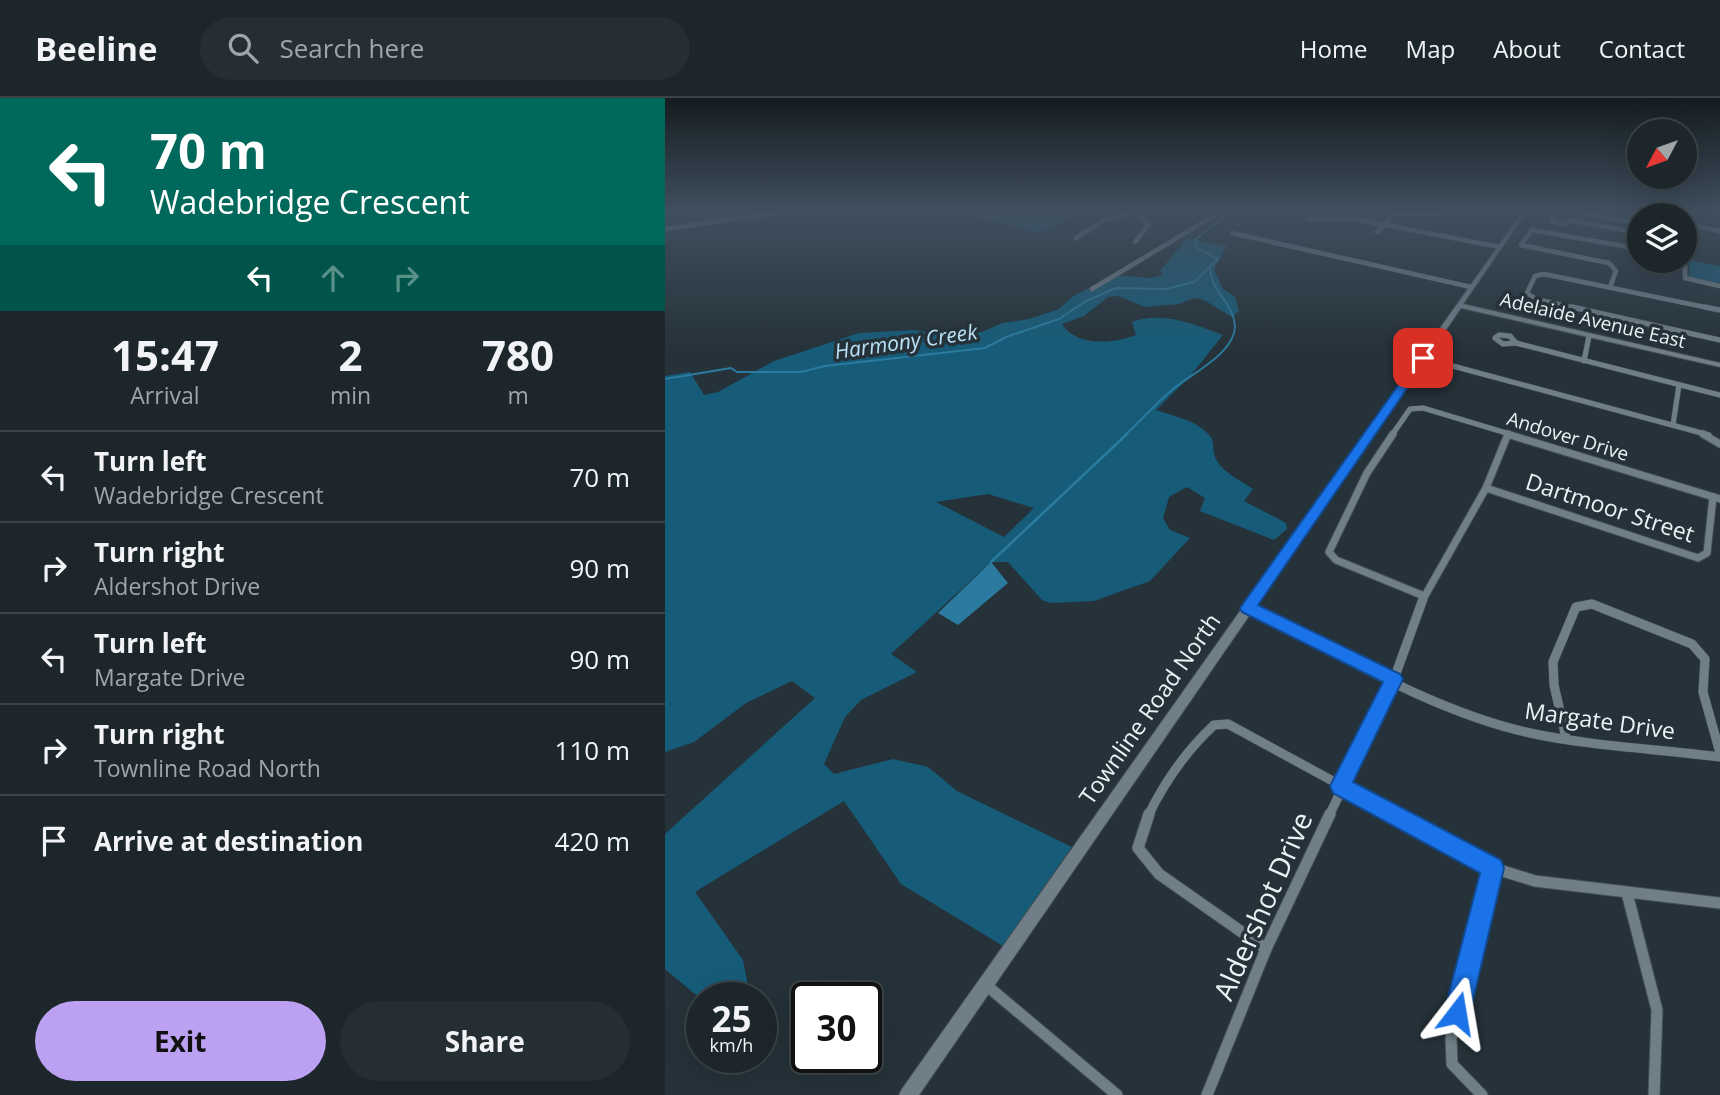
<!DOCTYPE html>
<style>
:root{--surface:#1c262b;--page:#252e33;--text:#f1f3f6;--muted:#a0a5a9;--line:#3a4347;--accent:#bca0f2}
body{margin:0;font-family:"Open Sans",sans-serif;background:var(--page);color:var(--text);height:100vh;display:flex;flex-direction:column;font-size:26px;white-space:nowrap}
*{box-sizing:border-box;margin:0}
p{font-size:23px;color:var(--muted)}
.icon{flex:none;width:38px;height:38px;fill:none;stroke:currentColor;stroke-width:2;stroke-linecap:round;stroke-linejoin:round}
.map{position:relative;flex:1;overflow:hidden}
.details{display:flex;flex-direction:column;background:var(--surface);width:665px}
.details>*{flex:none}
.banner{background:#00695c;color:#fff;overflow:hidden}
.needle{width:46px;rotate:229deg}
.fabs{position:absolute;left:962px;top:21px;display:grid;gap:14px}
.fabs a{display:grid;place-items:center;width:70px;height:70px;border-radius:50%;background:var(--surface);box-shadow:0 7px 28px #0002,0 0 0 2px var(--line);font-size:35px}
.speed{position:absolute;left:21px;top:884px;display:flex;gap:14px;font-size:35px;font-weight:700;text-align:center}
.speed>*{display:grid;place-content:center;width:91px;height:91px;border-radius:50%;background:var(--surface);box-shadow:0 7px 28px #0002,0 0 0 2px var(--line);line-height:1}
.speed small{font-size:18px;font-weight:400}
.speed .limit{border:4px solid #111;border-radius:10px;background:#fff;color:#111}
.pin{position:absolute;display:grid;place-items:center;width:60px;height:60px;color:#fff;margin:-30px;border-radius:14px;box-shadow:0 4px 10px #0006}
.me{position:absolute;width:77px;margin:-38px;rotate:14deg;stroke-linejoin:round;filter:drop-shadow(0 0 5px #0008)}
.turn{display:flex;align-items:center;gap:24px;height:147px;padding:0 35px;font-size:32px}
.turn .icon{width:91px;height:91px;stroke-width:2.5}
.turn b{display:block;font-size:49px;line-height:60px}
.lanes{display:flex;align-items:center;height:66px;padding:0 35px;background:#0003;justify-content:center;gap:35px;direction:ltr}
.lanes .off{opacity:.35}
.eta{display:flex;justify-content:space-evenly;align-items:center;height:119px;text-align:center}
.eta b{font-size:42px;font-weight:700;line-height:49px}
.primary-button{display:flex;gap:14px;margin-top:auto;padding:14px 35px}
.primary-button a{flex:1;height:80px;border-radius:42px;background:var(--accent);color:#111;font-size:28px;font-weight:700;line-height:80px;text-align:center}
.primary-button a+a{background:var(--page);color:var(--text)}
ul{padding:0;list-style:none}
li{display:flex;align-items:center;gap:21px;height:91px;padding:0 35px;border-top:2px solid var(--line)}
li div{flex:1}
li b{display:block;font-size:26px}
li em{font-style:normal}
header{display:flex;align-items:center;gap:42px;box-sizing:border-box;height:98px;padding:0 35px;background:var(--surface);border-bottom:2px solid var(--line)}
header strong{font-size:33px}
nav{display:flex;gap:38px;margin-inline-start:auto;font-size:24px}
.search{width:490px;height:63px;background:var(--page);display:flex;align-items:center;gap:18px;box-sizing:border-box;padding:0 24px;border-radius:38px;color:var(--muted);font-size:26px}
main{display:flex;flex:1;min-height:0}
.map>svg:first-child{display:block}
</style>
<header>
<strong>Beeline</strong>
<div class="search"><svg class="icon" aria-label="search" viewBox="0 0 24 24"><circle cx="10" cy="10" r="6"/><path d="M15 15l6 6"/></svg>Search here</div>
<nav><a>Home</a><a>Map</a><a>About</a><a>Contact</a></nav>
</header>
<main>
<section class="details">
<div class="banner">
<div class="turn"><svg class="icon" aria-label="left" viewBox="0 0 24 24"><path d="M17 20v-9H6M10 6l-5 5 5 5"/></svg><div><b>70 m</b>Wadebridge Crescent</div></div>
<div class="lanes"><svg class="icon" aria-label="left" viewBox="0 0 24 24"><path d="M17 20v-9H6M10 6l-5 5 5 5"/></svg><svg class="icon off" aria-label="ahead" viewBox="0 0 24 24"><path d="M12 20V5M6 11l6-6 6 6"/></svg><svg class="icon off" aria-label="right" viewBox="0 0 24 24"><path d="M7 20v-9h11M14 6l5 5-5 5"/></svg></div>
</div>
<div class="eta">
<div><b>15:47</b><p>Arrival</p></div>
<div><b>2</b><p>min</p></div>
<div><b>780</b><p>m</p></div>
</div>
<ul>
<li><svg class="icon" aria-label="left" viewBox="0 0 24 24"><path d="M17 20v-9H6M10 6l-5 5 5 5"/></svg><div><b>Turn left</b><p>Wadebridge Crescent</p></div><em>70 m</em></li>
<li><svg class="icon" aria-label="right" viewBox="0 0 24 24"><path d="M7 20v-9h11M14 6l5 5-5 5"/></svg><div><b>Turn right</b><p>Aldershot Drive</p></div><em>90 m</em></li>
<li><svg class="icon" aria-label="left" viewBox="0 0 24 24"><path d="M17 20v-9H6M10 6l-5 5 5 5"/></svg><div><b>Turn left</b><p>Margate Drive</p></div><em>90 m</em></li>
<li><svg class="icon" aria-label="right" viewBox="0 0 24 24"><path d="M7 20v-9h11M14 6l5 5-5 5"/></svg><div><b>Turn right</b><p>Townline Road North</p></div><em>110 m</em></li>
<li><svg class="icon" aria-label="arrive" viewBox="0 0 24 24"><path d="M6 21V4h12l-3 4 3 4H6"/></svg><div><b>Arrive at destination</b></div><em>420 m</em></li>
</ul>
<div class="primary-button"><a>Exit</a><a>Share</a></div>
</section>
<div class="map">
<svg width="1055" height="997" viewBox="0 0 1055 997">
<rect width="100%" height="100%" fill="#253239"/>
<g fill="#165c79" fill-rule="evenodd">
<path d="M288,113h129l-42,22z"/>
<path d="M522,140l40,8 -13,23 9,20 12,8 4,14 -7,6 -28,-17 -10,-2 -15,6 -34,3 -27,-11 -10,1 -24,19 -22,8c15,24 53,19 74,11l-4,-13c31,-11 61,2 91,13l-32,40 -35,35c17,6 41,10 54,26 5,6 2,14 5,21 6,15 25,23 38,32l-9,12 42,22 1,6 -13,11 -74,-29 5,-13 -18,-11 -18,10 -6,21 7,12 20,8 -40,43 -56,20 -43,2 -9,-3 -34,-38h-17l-100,92 26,18 -56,28 -16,17 -21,47 10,10 59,-15 35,8 29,24 115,56 -69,99 -102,-62 -57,-83 -149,91 48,68 7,36 -48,4 -37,-31v-135l150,-136 -23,-17 -46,22 -52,39 -29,10v-376l25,-4 14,23 14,-3 56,-31 85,-28 55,-3 38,6 30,-4 20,-9 27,-4 30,-10 14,-13 42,-21 36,3 12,-3 -3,-4zM323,396l46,14 -30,29 -68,-35z"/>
<path d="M1024,162l31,6v18l-31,-7z"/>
</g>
<path fill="#2a7b9f" d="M326,464l17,21 -50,42 -20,-12z"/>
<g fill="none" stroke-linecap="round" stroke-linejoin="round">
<g stroke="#2a7b9f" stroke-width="2">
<path d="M0,281l66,-11 6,4h64l24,-6 160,-18 21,-11 53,-18 27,-18 30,-13 50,1 28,-7 24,-23 -22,-12v-8l35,-28"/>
<path d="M460,337c16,-14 30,-31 47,-45 18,-16 63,-36 63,-64 -1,-23 -25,-35 -25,-59"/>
</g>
<path stroke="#2a7b9f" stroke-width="2.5" d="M326,464l136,-128"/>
<g stroke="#424e53" stroke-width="5">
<g id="street-far4">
<path d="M893,113l-6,10 12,3 6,-4 65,12 5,-12"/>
<path d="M902,113l72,12"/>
<path d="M943,113l32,5"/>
<path d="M644,121l41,-1 150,29"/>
<path d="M1020,126l35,7"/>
<path d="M0,131l122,-18"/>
<path d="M712,134l18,-19 42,1 -2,-3"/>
<path d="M567,135l239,54"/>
<path d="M411,140l30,-19 34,-8"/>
<path d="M470,144l13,-17 -9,-14"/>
<path d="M1020,162l7,-34"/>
<path d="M1020,163v17l35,8"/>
<path d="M945,189l6,-16 -7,-8 -88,-18 11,-15 108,19"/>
<path d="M427,191l130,-78"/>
<path d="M915,211l-44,-10 -9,-6 8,-17 9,-2 170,35"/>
</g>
</g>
<g stroke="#424e53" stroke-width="6">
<g id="street-far3">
<path d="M907,209l148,33"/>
<path d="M1040,209l15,3"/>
<path d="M834,237l11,1 6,7 -13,1 -8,-6z"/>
<path d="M851,245l204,52"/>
<path d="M758,260l286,77"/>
<path d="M919,263l5,-25"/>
<path d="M1008,327l6,-40"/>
<path d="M727,337l18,-26 13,-1 90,27"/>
</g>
</g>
<g stroke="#424e53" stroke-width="9">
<g id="street-far2">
<path d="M728,336l-26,39 -38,79 7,8 88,36"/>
<path d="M842,336l213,65"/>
<path d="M1038,336l17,10"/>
<path d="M821,390l212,70 9,-5 6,-56"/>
<path d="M757,503l64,-113 22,-54"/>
</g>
</g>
<g stroke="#424e53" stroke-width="10">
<g id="street-far1">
<path d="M583,510c88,44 185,104 282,125 60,13 128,16 190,24"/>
<path d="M901,640l-12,-53 -1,-23 23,-55 16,-3 100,40 13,15 -2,33 17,61"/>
<path d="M483,718c17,-35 38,-65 66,-91l14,-1 169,92"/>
<path d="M664,718l65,-137 29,-80"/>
</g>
</g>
<g stroke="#424e53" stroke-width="13">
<g id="street">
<path d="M484,716l-11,34 21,26 107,75"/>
<path d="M728,716l100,54 42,13 185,22"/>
<path d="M962,795l30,117 -3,85"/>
<path d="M321,887l131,110"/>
<path d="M542,997l59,-146 64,-135"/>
<path d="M817,997l-30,-31 -1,-26 42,-170"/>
</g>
</g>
<g stroke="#424e53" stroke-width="2">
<path id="secondary" d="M858,113h4l-64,93 257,59v4l-259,-59 -542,787h-20l3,-6z"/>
</g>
<use href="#street-far4" stroke="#707f87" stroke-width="4.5"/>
<use href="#street-far3" stroke="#707f87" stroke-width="5"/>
<use href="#street-far2" stroke="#707f87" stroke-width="7"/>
<use href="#street-far1" stroke="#707f87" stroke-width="9"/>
<use href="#street" stroke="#707f87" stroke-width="11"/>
<use href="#secondary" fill="#707f87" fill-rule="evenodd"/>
</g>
<linearGradient id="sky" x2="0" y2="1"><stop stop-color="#141c1f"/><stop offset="0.45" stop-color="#404f5f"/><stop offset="1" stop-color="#404f5f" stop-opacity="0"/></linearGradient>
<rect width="1055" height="252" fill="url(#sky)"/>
<path fill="#1a73e8" stroke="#114b97" stroke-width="2" d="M754,258l9,2 -170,247 142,69 3,5 -50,103 148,78 3,8 -34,145 -4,9 -9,4 -9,-4 -4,-9 36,-140 -147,-80 -3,-7 53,-104 -141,-70 -2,-4z"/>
<g text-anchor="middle" stroke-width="7" stroke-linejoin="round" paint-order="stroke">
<g font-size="19" fill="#e9f2f6" stroke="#253239">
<text transform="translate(928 222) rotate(13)" y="7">Adelaide Avenue East</text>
<text transform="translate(903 338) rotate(17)" y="7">Andover Drive</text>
</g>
<g font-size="21" font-style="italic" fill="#b9e0f5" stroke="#253239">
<text transform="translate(241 244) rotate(-8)" y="7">Harmony Creek</text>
</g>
<g font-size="23" fill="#e9f2f6" stroke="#253239">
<text transform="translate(945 410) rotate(18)" y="8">Dartmoor Street</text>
<text transform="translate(485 611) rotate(-55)" y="8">Townline Road North</text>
<text transform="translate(935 623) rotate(8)" y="8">Margate Drive</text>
</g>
<g font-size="28" fill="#e9f2f6" stroke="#253239">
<text transform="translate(598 808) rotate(-66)" y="10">Aldershot Drive</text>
</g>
</g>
</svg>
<div class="fabs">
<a><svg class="needle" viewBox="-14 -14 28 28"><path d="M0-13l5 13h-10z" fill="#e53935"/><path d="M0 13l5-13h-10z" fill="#a0a5a9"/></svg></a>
<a><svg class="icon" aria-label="layers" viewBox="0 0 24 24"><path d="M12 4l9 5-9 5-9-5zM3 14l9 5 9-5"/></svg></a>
</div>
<div class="speed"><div>25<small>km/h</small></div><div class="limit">30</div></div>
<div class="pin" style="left:758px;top:260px;background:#d93025"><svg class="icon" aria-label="arrive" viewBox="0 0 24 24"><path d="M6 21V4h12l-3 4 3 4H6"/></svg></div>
<svg class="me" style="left:792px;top:915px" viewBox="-20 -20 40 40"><path d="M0-17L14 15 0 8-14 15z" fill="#1a73e8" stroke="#fff" stroke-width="4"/></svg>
</div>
</main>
